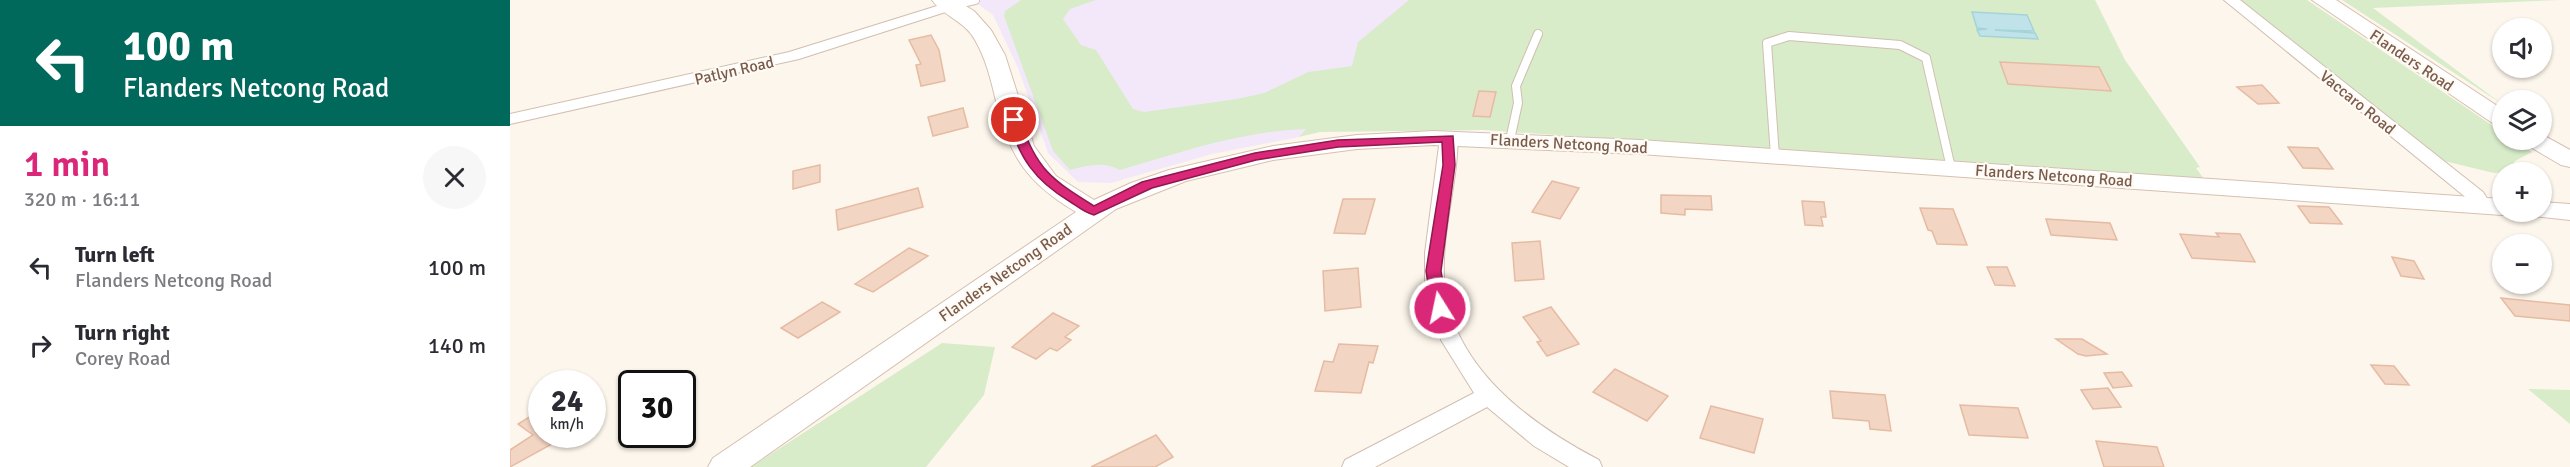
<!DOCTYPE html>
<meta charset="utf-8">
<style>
:root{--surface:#fff;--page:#f7f7f7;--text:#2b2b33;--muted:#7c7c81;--accent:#db2777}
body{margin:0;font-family:Signika,sans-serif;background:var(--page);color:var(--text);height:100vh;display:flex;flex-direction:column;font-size:22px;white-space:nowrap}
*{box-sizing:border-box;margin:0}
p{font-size:20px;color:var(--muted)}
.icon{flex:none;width:33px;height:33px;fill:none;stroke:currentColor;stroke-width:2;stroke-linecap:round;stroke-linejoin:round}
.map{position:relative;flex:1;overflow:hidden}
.side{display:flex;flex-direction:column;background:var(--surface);width:510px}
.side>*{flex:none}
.banner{background:#00695c;color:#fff;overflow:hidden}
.fabs{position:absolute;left:1982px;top:18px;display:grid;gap:12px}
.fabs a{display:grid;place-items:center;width:60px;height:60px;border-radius:50%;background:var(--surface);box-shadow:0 2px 4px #0004;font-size:30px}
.speed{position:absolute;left:18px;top:370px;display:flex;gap:12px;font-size:30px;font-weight:700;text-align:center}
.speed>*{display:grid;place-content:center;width:78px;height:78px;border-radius:50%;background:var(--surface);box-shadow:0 2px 4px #0004;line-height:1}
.speed small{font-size:15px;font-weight:400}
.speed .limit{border:3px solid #111;border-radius:9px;background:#fff;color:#111}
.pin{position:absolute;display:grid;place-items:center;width:51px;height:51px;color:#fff;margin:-26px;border:3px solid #fff;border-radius:50%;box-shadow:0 2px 6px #0007}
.me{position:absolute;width:66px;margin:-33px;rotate:350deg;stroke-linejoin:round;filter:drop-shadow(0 0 4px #0008)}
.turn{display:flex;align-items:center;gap:21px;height:126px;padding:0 24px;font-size:27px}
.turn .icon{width:78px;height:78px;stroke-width:2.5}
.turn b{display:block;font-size:42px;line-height:51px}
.round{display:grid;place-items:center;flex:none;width:63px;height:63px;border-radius:32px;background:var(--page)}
.summary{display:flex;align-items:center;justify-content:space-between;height:102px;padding:0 24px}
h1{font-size:36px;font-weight:600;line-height:45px;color:var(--accent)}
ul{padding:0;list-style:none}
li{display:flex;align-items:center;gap:18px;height:78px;padding:0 24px}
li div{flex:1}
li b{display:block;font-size:22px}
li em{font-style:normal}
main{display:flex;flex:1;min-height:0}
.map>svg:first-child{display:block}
</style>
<main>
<section class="side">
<div class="banner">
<div class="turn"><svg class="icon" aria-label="left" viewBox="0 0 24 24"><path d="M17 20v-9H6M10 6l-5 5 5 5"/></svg><div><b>100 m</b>Flanders Netcong Road</div></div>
</div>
<div class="summary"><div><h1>1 min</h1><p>320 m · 16:11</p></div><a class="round"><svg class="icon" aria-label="close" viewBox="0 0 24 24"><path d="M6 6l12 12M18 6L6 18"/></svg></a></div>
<ul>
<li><svg class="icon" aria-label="left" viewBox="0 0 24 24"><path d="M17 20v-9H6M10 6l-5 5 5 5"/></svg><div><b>Turn left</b><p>Flanders Netcong Road</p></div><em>100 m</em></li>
<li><svg class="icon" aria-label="right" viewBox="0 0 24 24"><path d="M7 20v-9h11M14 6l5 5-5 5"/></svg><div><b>Turn right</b><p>Corey Road</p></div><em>140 m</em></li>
</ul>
</section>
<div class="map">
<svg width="2060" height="467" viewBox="0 0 2060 467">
<rect width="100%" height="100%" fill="#fdf6ec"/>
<path fill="#f3e8fa" d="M462,0h464l-137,137 -87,17 -101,29 -33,-1 -30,-29 -30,-85 -25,-53z"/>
<g fill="#d8ecc9">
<path d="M511,0h75l-26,9 -7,10 18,26 15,5 37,59 11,3 93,-13 27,-6 44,-21 44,-6 6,-24 51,-42h686l30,60 75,107 -4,1 8,11 -721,-49 -163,2 -21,5 7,-8c-64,2 -124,23 -186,41 -16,-9 -32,-5 -50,0l-17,-19 -49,-135 1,-5z"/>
<path d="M1726,0h71l195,132v8h11l19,12 -17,9 -6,11 -15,1 -50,-12 -122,-92z"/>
<path d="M1832,0h218l-187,8 129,96z"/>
<path d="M432,343l53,4 -11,48 -58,72h-175z"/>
<path d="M2018,389l42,1v34z"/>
</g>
<path fill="#bfe3e8" stroke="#a5d3da" stroke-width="1.5" d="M1462,12l55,3 7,16 -39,-1 40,3 3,6 -58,-3 -3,-6 10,-1 -10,-1z"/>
<g fill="#f3d5c3" stroke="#e6bba3" stroke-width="1.5">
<path d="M421,35l8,15 6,31 -24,5 -5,-21 5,-1 -12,-24z"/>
<path d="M1490,62l99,5 12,24 -103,-7z"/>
<path d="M1752,85l17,18 -21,1 -21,-17z"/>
<path d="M969,91l17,1 -6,25 -17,-1z"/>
<path d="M453,108l5,19 -35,9 -5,-19z"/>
<path d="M1778,147l30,1 15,21 -30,-1z"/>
<path d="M310,165v17l-27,7v-18z"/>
<path d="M1042,181l27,7 -19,31 -28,-7z"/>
<path d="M408,188l5,19 -85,23 -2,-20z"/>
<path d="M1151,195l50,1 1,14 -27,-1v6l-24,-2z"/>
<path d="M833,199h32l-10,35 -31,-1z"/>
<path d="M1292,201l22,1 2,15h-5l2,9 -18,-1z"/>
<path d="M1788,206l31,1 13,17 -32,-1z"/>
<path d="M1410,208l33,1 14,36 -30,-1 -5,-13 -4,-1z"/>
<path d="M1536,219l64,4 7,17 -66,-5z"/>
<path d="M1706,233l24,1 15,28 -63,-4 -12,-24 39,3z"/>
<path d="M1030,241l4,38 -29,2 -3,-38z"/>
<path d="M399,248l19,8 -55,36 -18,-8z"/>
<path d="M1882,257l22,4 10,18 -23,-3z"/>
<path d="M1477,267h20l8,19 -20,-1z"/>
<path d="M848,268l3,39 -36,4 -2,-40z"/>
<path d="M1991,298l69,7v16l-55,-5z"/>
<path d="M312,302l18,10 -42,26 -17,-10z"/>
<path d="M1041,307l28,37 -32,12 -10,-14 4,-1 -18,-24z"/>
<path d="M543,313l26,13 -14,11 6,3 -14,11 -7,-3 -14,11 -24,-12z"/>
<path d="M1546,339h26l25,15 -21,2 -8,-2z"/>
<path d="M829,344l39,2 -5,17 -4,-1 -8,31 -46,-2 9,-30 9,1z"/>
<path d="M1861,365l23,1 15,19 -24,-1z"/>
<path d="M1105,369l53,27 -21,25 -54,-29z"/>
<path d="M1612,372l10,14 -19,2 -9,-15z"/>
<path d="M1598,388l13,19 -28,2 -12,-19z"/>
<path d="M1320,391l55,4 6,36 -21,-2 -1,-8 -36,-3z"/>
<path d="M1450,405l58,3 10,30 -59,-3z"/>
<path d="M1201,406l52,13 -9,34 -54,-15z"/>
<path d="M32,409v26h26l-58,32v-17l23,-15 -15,-11z"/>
<path d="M646,435l17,22 -18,10h-64z"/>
<path d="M1586,441l61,6 7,20h-60z"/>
</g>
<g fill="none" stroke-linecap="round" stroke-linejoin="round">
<g stroke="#d1beb0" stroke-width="10">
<g id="lane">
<path d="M443,5l22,-5"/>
<path d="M1000,140l8,-37 -2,-17 22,-52"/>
<path d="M1265,156l-8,-113 22,-7 111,9 26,13 25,110"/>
</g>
</g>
<g stroke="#d1beb0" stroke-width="2">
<g id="street">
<path d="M1714,0h16l243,192 9,14 -2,4h-14l-7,-10z"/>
<path d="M443,1l5,1 2,3 -2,3 -159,51 -289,65v-10l279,-62z"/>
<path d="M939,133l9,5 -1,17c-3,40 -15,82 -13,122 5,88 84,146 155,183l3,7h-33l-35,-21 -47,-39 -112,60h-33l3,-7 129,-67 -33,-53 -16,-54v-33l15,-115z"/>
</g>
</g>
<g stroke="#d6c0b0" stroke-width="2">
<g id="secondary">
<path d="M422,0h24l18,11 17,19 14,25 29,91 22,30 38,24 37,-17 38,-13 104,-24 84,-11 77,-4 206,9 862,59v13h10l-10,3 -862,-61 -206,-9 -77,4 -84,11 -87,21 -70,28 -366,258h-42l5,-9 363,-246c-49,-29 -67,-56 -80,-111 -5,-21 -10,-42 -21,-61 -10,-19 -32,-24 -43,-40z"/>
<path d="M1802,0h24l166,109v17l-8,-2z"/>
<path d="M2031,134l29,16v17l-9,-2 -34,-20 -3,-5h17z"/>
<path d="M2031,202l29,2v16l-38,-4 -3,-4h12z"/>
</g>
</g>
<use href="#lane" stroke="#fff" stroke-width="8"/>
<use href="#street" fill="#fff" fill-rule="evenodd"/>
<use href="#secondary" fill="#fff" fill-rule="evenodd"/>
</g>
<path fill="#db2777" stroke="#8e194d" stroke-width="1.5" d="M504,116l6,4c16,49 32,60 74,86l48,-24 113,-29 83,-13 115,-4 2,29 -14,106 6,37 -7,5 -8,-5 -6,-37 17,-106 -1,-23 -104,5 -82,13 -104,28 -58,27c-9,-2 -17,-9 -25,-14 -35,-21 -49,-43 -61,-81z"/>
<g text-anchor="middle" stroke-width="4.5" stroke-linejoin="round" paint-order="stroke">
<g font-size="16" fill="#7a5c4d" stroke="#fffaf3">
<text transform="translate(1902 60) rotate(34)" y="6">Flanders Road</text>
<text transform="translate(224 70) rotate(-13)" y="6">Patlyn Road</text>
<text transform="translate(1848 102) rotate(39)" y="6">Vaccaro Road</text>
<text transform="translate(1059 143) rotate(3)" y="6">Flanders Netcong Road</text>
<text transform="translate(1544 175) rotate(4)" y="6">Flanders Netcong Road</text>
<text transform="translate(495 272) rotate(-35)" y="6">Flanders Netcong Road</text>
</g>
</g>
</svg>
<div class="fabs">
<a><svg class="icon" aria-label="sound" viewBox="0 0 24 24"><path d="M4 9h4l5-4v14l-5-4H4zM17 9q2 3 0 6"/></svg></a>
<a><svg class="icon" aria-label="layers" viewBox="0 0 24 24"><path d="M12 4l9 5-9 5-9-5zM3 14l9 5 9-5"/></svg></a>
<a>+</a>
<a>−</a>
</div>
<div class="speed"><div>24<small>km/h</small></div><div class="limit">30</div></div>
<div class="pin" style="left:504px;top:120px;background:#d93025"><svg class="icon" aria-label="arrive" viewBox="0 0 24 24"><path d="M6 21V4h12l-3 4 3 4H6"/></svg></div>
<svg class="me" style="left:930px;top:308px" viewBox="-20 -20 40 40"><circle r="17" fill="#db2777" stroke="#fff" stroke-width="3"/><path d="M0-11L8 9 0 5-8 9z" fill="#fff"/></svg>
</div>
</main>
